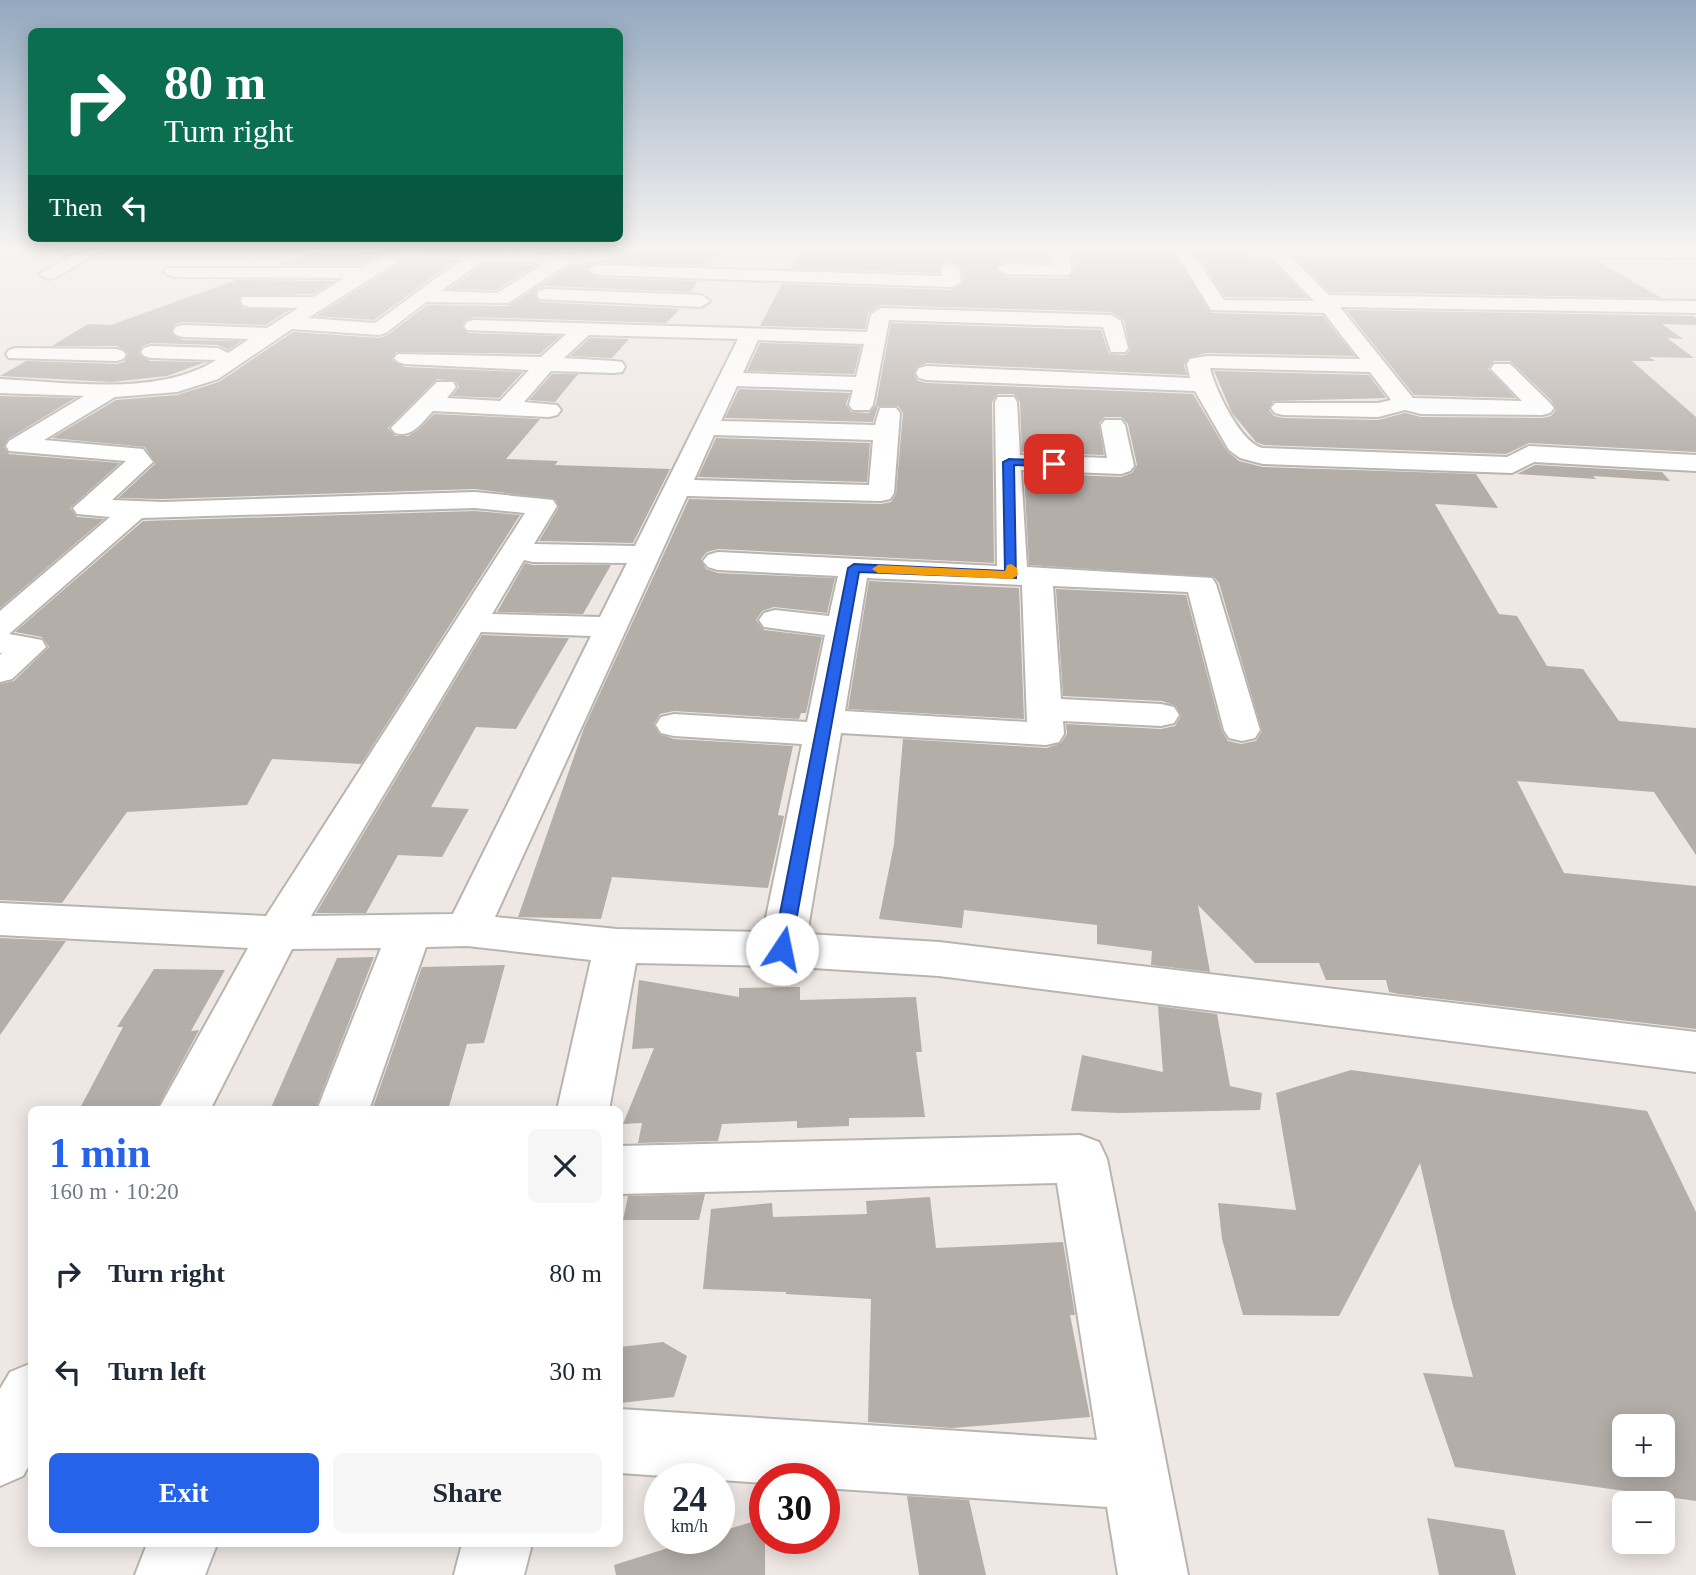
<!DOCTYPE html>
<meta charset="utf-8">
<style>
:root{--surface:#fff;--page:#f6f6f7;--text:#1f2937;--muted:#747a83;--accent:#2563eb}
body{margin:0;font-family:"Times New Roman",serif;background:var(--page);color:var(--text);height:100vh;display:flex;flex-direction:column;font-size:26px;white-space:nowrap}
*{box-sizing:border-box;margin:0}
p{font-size:23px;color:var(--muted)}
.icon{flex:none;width:38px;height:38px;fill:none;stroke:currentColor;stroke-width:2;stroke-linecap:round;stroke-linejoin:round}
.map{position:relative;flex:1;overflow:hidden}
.sheet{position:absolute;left:28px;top:1106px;width:595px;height:441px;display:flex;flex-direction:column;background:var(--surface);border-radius:10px;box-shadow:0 4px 18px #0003}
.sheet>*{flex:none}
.top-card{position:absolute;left:28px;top:28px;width:595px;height:214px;border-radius:10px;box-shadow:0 4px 18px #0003;background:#0b6e4f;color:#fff;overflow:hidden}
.tools{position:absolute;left:1612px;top:1414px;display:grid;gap:14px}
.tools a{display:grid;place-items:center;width:63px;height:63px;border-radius:10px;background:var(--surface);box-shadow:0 4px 18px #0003;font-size:35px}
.speed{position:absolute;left:644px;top:1463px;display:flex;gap:14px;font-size:35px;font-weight:700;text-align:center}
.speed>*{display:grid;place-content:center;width:91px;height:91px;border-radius:50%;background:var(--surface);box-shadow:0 4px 18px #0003;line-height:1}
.speed small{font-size:18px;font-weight:400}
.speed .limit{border:10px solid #d22;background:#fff;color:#111}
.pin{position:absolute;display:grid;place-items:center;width:60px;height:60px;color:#fff;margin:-30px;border-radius:14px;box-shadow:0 4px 10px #0006}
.me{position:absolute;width:77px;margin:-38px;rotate:11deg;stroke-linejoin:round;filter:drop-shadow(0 0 5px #0008)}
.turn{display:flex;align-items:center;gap:24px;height:147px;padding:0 21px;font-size:32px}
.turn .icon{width:91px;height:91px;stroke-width:2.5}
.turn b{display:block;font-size:49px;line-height:60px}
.then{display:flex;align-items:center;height:66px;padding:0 21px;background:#0003;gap:14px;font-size:26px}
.round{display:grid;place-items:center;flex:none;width:74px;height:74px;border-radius:10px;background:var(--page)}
.headline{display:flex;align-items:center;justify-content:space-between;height:119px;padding:0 21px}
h1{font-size:42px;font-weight:700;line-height:52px;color:var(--accent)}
.action{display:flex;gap:14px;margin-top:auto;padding:14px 21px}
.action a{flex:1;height:80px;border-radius:10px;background:var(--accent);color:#fff;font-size:28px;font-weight:700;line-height:80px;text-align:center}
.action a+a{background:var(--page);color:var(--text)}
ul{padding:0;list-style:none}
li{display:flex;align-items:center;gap:21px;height:98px;padding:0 21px}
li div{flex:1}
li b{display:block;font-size:26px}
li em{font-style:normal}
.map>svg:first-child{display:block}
</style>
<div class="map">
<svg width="1696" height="1575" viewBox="0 0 1696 1575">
<rect width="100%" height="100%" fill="#eee7e3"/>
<g fill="#b4aea9" fill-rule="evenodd">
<path d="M368,249h23l-31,16h-83l37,-13 45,2z"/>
<path d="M626,249h94l-11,17 -100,-3z"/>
<path d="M801,249h248l1,13 -44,-1 -11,9 11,7 62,1 6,-7 -3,-22 101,1 39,63 112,3 32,40 -148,-3 -19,5 -4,7 3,10 -260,-12 -10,4 -3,7 4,7 9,2 266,11 34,57 12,10 24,6 213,7 22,34 -63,-4 64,110 18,2 30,50 36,3 36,52 77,7v127l-42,-63 -137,-11 47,92 132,13v143l-297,-35 -10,-2 -3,-12h-60l-7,-17h-64l-57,-58 12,67 -59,-7 1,-14 -55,-7v-19l-133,-15 -2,18 -83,-9 15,-75 9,-105 144,9 14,-5 6,-9 -1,-10 95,5 14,-3 6,-10 -5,-10 -14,-5 -99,-5 -7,-107 130,6 36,136 6,10 13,3 15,-3 6,-10 -43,-148 -5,-6 -185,-12 -5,-92 97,4 11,-4 5,-8 -9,-41 -7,-7h-16l-6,6 5,32 -82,-3 -2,-50 -6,-8h-16l-6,8 2,161 -276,-14 -11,3 -6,7 5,10 12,4 117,5 -8,35 -53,-6 -12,4 -6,9 8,10 58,7 -16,76h-5l-2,6 -125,-8 -14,3 -6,10 5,10 15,5 119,7 -15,69 6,1 -16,72 -156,-11 -11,42 -83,-2 66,-189 105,-229 192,5 10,-2 5,-8 7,-81 -5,-7h-20l-5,16 -148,-4 14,-29 111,4 -4,11 5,8 18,1 7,-8 15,-82 210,7 8,24 16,1 5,-5 -6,-30 -13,-8 -230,-7 -13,8 -3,16 -105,-3 22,-42 170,6 11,-7 -1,-15 -11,-7 -11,5 -1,7 -148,-4z"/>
<path d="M1194,250l48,2 8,5h18l40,41 -83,-1z"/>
<path d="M1294,257l301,3 67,38 -332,-6z"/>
<path d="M404,261l49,1 -79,58 -58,-4z"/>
<path d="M484,264l52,1 -40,25 -47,-1z"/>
<path d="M593,264l-7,7 11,7 101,3 -7,11 -145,-6 -8,2 -3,6 4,8 141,7 -14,14 -192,-6 -12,7 5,9 93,3 -20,18 -144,-2 -4,8 13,7 118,5 -24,26 -47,-2 7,-9 -4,-6 -18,-2 -49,49 7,8h13l10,-6 16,-16 106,5 -34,40 52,2 -3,4 115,4 -37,74 -94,-2 20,-34 -4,-8 -80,-10 -313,10 -44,-1 37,-34 -10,-17 -93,-9 64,-38 61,-5 42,-13 74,-50 87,6 8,-3 39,-30 81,1 61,-39z"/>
<path d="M236,280l99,1 -22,13 -72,2 -2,6 3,6 47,2 -23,15 -83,-3 -8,2 -4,9 11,7 59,1 -13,9 -10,-5 -67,-2 -9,3 -3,8 11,7 56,1 -39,14 -56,6 -111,-6 26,-15 90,3 8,-2 4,-9 -11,-7h-65l36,-22 23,1z"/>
<path d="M1346,310l347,6 3,2v7l-34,-1 21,15 -16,-1 27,20 -45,-1 6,4h-23l64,56v35l-167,-9 -23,11 -242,-9 -8,-3 -24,-29 -18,-42 155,4 17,23 -113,3 -4,9 5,6 9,2 95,2 27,-7 16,4 121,1 9,-2 5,-6 -4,-9 -42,-40h-16l-6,8 28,29 -102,-3z"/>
<path d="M590,338l39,1 -17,19 -42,-2z"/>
<path d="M760,343l101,3 -7,28 -107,-3z"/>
<path d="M552,374h26l-23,28 -26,-2z"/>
<path d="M0,396l75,2 -67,41 -4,8 5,7 111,9 -50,45 7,9 27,2 -104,89z"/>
<path d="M716,438l154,5 -3,39 -169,-5z"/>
<path d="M1535,465l127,7 8,9 -77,-5 3,3 -79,-5z"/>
<path d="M475,511l45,4 -159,249 -89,-5 -25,46 -120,7 -65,91 -62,-3v-216l14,-3 35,-34 -7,-10 -27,-5 128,-111z"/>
<path d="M525,563l8,2h78l-28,49 -86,-2z"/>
<path d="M869,581l150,7 5,131 -176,-10z"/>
<path d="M482,635l87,3 -53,91 -40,-2 -45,80 38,2 -27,48 -44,-2 -32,58h-50z"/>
<path d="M0,938l66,3 -66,94z"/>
<path d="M374,957l-59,153h-45l67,-152z"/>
<path d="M505,965l-21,78 -17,1 -19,66h-76l50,-143z"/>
<path d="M154,969l71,1 -34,61 8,-1 -43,80h-77l44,-83h-6z"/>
<path d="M639,980l100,17v-9l61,-1v13l116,-3 6,55h-6l9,65 -76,1v8l-52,2v-7l-75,3 -4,17 -80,2 4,-20 -19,1 31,-76 -22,1z"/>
<path d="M1158,1006l59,8 13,72 32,7 -2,17 -140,3 -49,-2 11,-56 81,17z"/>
<path d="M1351,1070l296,41 49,101v289l-241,-34 -32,-94 50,4 -21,-75 -32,-139 -81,153 -96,-1 -21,-76 -4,-36 78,7 -20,-117zM1624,1426h38v39h-38z"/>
<path d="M705,1194l-6,26h-76l5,-24z"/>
<path d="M930,1197l6,51 127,-6 12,73h-5l20,102 -138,11 -84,-6 3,-123 -85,-5v-2l-83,-3 8,-80 61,-6 1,14 94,-3 -1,-13z"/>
<path d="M663,1342l24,14 -13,41 -54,6v-56z"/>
<path d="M907,1496l62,4 17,75h-67z"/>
<path d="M765,1518v57h-149l-2,-10 86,-27h19v-6z"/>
<path d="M1427,1518l77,12 12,45h-77z"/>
</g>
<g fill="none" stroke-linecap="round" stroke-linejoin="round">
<g stroke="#bab4b0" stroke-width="4">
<g id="minor">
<path d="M0,249h13l-13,7z"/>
<path d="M83,249h21l-50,29 -6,1 -9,-5z"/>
<path d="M396,249l168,5 59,-5 -13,11 -42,4 -60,39 -82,-1 -40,31 -7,2 -87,-6 -74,50 -41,13 -62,5 -71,43 99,9 10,13 -41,38 50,2 313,-10 78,8 4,6 -23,38 101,2 103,-207 -149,-4 -25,23 50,3 8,1 3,5 -3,5 -8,1 -63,-2 -27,31 33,3 4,5 -4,5 -8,2 -116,-6c-12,12 -20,27 -38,22l-4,-5 46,-46h16l3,5 -9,11 53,3 29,-31 -124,-6 -7,-2 -4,-4 4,-4 143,3 25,-23 -99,-4 -3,-4 3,-4 7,-2 393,12 4,-18 10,-6 230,7 10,6 7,27 -3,4h-14l-8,-25 -214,-7 -16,85 -4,5h-16l-4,-5 4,-15 -116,-4 -16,35 154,4 5,-17h16l4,5 -6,80 -4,6 -9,2 -194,-5 -192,421 122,12 146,3 39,-188 -128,-8 -13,-3 -5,-8 5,-8 13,-3 133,8 18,-87 -61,-8 -5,-7 5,-7 11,-3 54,6 9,-40 -120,-6 -10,-3 -5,-6 5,-6 10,-3 279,14 -2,-164 3,-5h16l3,5 3,53 87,3 -6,-33 4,-5h16l4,5 9,41 -4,5 -9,3 -100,-4 6,97 185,11 4,6 44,146 -5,8 -13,3 -13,-3 -5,-8 -36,-138 -135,-6 8,113 100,5 13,3 5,8 -5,8 -13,3 -98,-5 1,13 -5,8 -13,3 -205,-12 -34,201 132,8 757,90v40l-757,-96 -157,-10 -146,-3 -27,147h-52l34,-150 -124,-14 -41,1 -57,163h-52l64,-162 -89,1 -82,161h-52l90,-162 -248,-13v-32l266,13 259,-403 -50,-5 -333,10 -133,116 33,6 4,7 -34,32 -12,3v-27l2,-2h-2v-42l110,-94 -33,-3 -4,-6 53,-47 -117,-10 -3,-5 3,-5 75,-45 -84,-3v-14c66,3 159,18 216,-19l-65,-2 -7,-2 -3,-4 3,-4 7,-2 67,2 10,5 21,-14 -66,-2 -7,-2 -3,-4 3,-4 7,-2 84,3 31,-20 -48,-1 -7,-2 -2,-4 2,-4h71l30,-19 -171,-1 -9,-5 3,-4h194zM403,258l58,2 -86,63 -67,-5zM483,261l62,2 -48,30 -56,-2zM758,340l106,4 -8,33 -113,-4zM714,435l159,5 -4,45 -175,-5zM524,560l9,2 94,1 -27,54 -108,-3zM867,578l155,7 5,137 -182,-11zM481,632l110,4 -138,278 -142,2z"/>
<path d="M1052,249h16l3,22 -3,4 -62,-1 -9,-5 9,-5 47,1z"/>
<path d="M1174,249h16l34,51 90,1 -45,-47h-19l-8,-5h454v9l-408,-4 41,41 367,6v12l-356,-6 73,91 109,3 -31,-32 3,-5h16l40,39 4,5 -4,5 -8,2 -121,-1 -16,-4 -27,7 -95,-2 -8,-2 -4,-5 4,-5h103l13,-3 -21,-28 -160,-4c5,21 31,76 53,80l244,9 22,-11 167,9v16l-162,-9 -22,11 -249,-9 -23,-6 -11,-8 -34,-59 -268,-11 -8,-2 -3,-5 3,-5 8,-2 263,12 -3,-14 3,-5 17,-3 153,3 -36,-46 -113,-3z"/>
<path d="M950,263l9,5 2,14 -9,5 -355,-12 -9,-5 9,-5 345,11 -1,-8z"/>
<path d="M546,289l155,6 9,6 -9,6 -162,-8 -2,-4 2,-4z"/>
<path d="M16,348l100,1 7,2 3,4 -3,4 -7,2 -107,-3 -3,-4 3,-4z"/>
<path d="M1080,1135l19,7 8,17 81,416h-70l-11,-68 -283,-19v-9h-59v4l-145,-10v-64l477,31 -40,-257 -437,11v-48z"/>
<path d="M32,1363v97l-9,16 -23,10v-97l10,-17z"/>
<path d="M147,1544h70l-12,31h-70z"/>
<path d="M462,1544h70l-8,31h-70z"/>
</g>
</g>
<use href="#minor" fill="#fff" fill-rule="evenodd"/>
</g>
<linearGradient id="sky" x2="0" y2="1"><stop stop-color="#93a8bf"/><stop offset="0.53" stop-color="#f7f4f2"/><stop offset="1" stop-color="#f7f4f2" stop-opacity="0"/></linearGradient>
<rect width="1696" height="469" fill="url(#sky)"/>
<path fill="#2563eb" stroke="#184099" stroke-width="2" d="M1009,459l45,2 5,3 -5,3 -40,-2 2,113 -157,-6 -68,377 -2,5h-14l-2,-5 75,-381 6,-4 151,7 -2,-109z"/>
<path fill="#f59e0b" d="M1011,564l6,4 1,7 -6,4 -134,-6 -6,-4 6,-4 127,6 2,-6z"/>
</svg>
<div class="tools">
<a>+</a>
<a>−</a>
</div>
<div class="speed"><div>24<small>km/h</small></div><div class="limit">30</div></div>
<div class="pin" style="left:1054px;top:464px;background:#d93025"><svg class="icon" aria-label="arrive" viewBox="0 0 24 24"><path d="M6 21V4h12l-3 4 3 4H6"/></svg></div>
<svg class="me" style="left:782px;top:949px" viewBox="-20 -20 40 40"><circle r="19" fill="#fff"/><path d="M0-13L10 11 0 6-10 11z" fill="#2563eb"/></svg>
<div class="top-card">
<div class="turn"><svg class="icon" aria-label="right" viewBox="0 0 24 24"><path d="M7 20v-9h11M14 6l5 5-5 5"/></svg><div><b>80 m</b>Turn right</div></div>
<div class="then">Then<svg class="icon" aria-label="left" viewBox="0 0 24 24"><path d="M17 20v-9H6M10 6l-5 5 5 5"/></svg></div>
</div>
<section class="sheet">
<div class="headline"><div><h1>1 min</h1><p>160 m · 10:20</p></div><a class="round"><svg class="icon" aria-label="close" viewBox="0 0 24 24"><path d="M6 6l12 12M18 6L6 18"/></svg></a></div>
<ul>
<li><svg class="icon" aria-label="right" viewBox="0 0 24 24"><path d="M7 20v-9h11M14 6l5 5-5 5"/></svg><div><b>Turn right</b></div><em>80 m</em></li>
<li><svg class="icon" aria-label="left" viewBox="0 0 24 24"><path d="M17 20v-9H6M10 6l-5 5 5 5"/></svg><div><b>Turn left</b></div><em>30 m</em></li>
</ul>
<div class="action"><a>Exit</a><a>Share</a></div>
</section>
</div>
